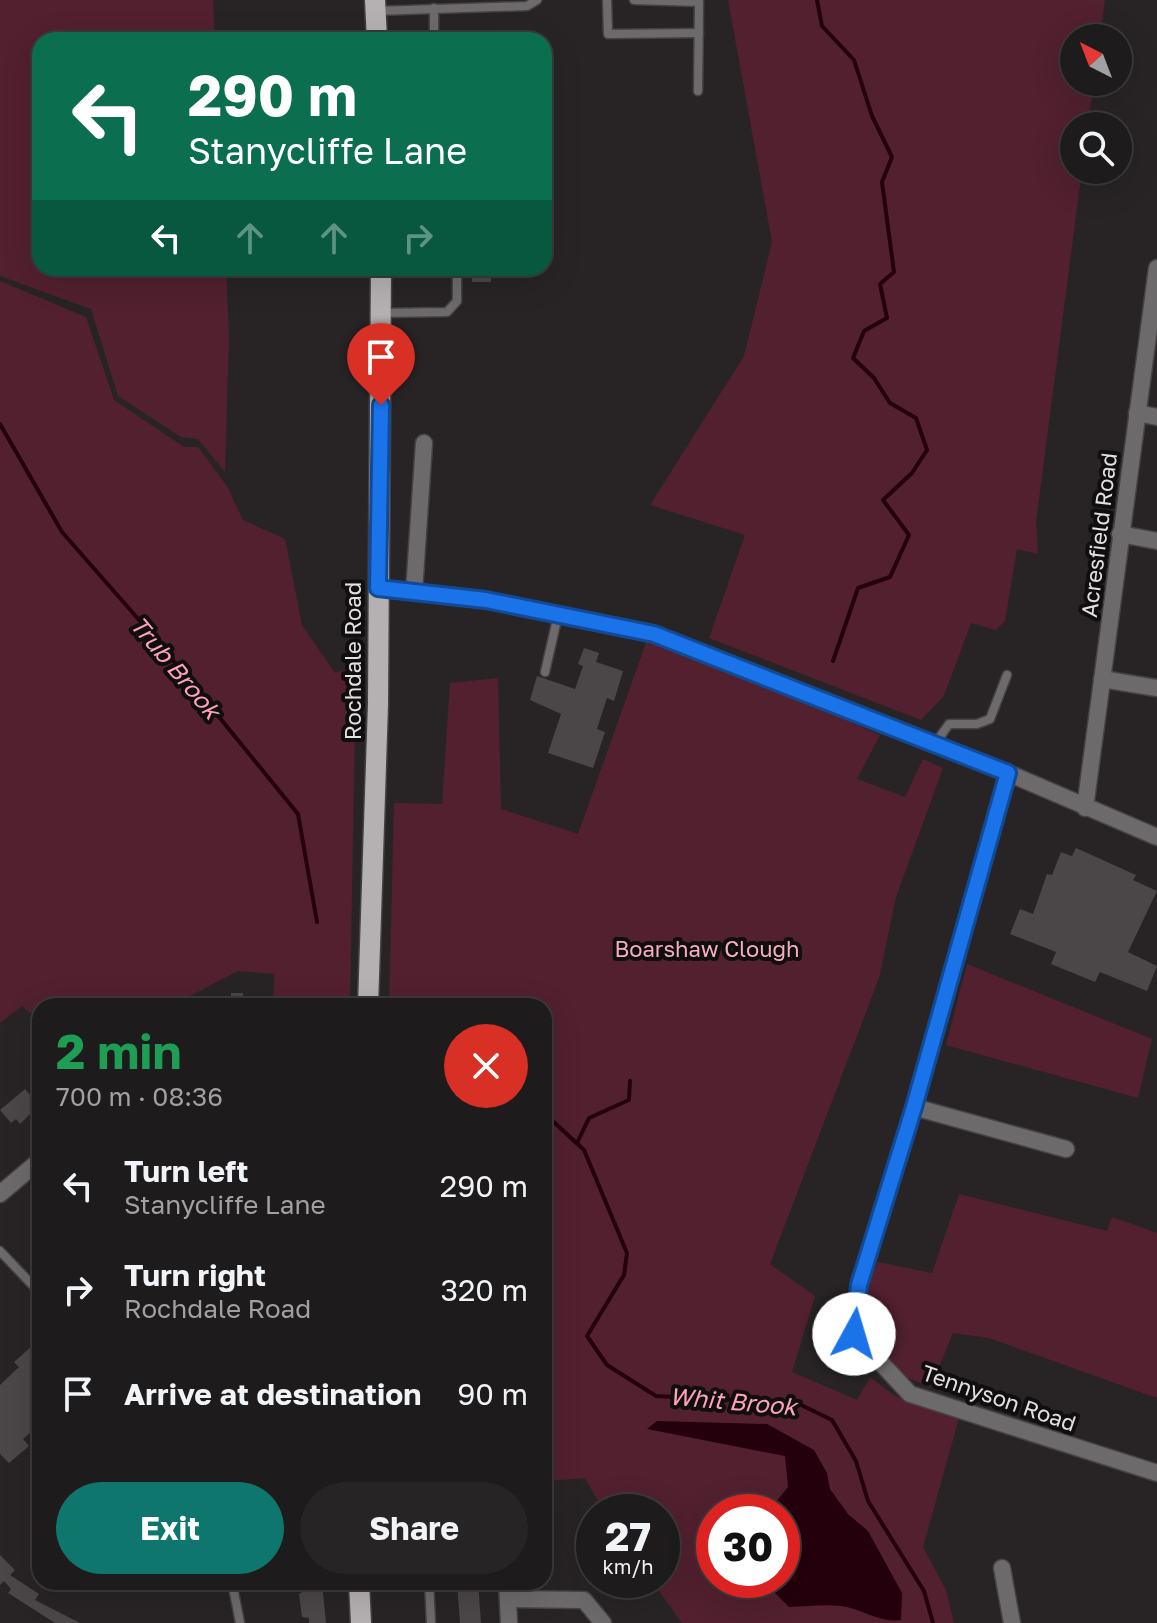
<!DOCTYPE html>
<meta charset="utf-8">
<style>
:root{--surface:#1e1b1c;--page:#262425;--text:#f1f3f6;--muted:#a1a1a3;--line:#3c393b;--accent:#0f766e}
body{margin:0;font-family:"Golos Text",sans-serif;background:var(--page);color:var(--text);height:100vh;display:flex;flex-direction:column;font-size:30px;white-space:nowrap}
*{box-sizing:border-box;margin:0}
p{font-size:26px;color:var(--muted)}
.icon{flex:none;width:44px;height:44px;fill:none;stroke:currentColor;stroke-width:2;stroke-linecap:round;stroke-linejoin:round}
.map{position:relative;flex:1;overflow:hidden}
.drawer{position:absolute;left:32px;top:998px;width:520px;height:592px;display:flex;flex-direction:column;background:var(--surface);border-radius:24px;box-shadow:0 8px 32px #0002,0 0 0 2px var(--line)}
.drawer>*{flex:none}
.guide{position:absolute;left:32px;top:32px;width:520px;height:244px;border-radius:24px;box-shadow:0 8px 32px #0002,0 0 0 2px var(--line);background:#0b6e4f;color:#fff;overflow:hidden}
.needle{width:52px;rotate:318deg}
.controls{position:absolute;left:1060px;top:24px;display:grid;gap:16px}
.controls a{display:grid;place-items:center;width:72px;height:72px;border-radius:50%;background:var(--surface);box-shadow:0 8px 32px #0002,0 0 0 2px var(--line);font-size:40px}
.speed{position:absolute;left:576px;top:1494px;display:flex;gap:16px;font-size:40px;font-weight:700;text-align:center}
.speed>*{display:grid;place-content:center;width:104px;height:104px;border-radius:50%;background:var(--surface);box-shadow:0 8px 32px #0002,0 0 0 2px var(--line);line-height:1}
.speed small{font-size:20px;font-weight:400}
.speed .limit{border:12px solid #d22;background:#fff;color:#111}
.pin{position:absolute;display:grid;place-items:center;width:68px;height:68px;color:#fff;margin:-82px -34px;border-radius:50% 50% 50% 0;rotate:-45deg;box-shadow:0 0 8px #0007}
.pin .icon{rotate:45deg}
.me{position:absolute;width:88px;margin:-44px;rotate:6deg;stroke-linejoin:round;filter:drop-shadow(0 0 6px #0008)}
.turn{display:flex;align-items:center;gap:28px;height:168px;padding:0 24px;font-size:36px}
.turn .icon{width:104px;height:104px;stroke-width:2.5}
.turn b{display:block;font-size:56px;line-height:68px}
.lanes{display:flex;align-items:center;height:76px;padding:0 24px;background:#0003;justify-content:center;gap:40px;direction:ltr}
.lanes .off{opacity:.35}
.round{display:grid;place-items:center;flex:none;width:84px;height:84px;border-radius:42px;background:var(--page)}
.summary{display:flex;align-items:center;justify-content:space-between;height:136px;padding:0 24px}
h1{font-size:48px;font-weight:700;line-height:60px;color:#1e9e55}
.primary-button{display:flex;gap:16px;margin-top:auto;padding:16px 24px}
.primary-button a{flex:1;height:92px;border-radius:48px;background:var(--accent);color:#fff;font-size:32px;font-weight:700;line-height:92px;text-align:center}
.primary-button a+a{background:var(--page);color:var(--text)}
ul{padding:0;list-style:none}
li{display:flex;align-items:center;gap:24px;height:104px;padding:0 24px}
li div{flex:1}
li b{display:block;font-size:30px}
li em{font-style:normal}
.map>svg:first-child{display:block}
</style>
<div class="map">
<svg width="1157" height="1623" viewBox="0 0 1157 1623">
<rect width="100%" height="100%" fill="#282425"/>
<g fill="#52202f" fill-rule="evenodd">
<path d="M0,0h213l2,40h-175v228h186l3,67 -4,137 -27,-33 -17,-2 -63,-41 -27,-87 -91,-33z"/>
<path d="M728,0h377l-5,38h-26v44h20l-6,44h-14v44h8l-46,352 2,32 -21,-5 -12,72 -9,9 -25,-7 -27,73 -23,24 -212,-82 36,-103 -95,-30 94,-149 28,-114z"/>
<path d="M0,281l86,36 28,83 70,47h14l29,39 16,34 42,19 17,86 33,48 21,-7 -6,340h-77l1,-32 -36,-3 -50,26 -53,3 -10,6h-85v15l-18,-15 -22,17z"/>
<path d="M647,640l128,49 105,46 -23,44 48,18 18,-38 20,9 -47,129 -17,81 -109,286 45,32 -23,76 65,28 13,-23 25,19 64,22 -36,129 23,43 8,33h-272l-31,-43h11v-68h-58l-19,-34 -38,3 -3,-475h-155l5,-203 48,1 8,-121 48,-5 3,131 77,25zM714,1512h68v68h-68z"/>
<path d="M967,964l185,75 -14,59 -192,-53z"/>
<path d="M959,1194l148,37 5,-14 45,16v165l-168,-60 -36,-5 -22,54 -31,-12 -33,-37v-55l11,-21 54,11z"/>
</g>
<path fill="#24000c" d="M657,1421l110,3 47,26 13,23 3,16 18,25 20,17 34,62 -1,27c-23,3 -38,-11 -59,-14 -17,-2 -36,0 -53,1l-17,-17 1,-10h9v-68h-14l20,-25 -3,-31 -138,-27z"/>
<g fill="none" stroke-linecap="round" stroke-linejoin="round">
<g stroke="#24000c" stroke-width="4">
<path d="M817,0l5,26 32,34 18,56 20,41 -10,25 12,90 -14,12 7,34 -23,13 -11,27 21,20 16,25 26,15 11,32 -15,23 -29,27 26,35 -19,42 -32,11 -25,73"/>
<path d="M0,424l62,108 92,105 144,177 19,108"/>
<path d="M544,1113l40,37 43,103 -3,22 -37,61 20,29 49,31 141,7 35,17 24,41 12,40 56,90 9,32"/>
<path d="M577,1143l12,-25 40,-18 1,-19"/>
</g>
</g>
<g fill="#4b4647">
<rect x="472" y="268" width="19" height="14"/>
<path d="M584,648l15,5 -3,9 27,9 -9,30 -7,-3 -10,31 8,3 -12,36 -45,-15 13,-39 -31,-14 7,-24 38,13 8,-23 -5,-2z"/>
<path d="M1076,848l60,27 -3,5 24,11 -29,61 29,14 -10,25 -47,-19 -5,10 -44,-18 5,-12 -46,-18 10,-25 13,5 14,-40 5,1 9,-23 11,4z"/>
<rect x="231" y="993" width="12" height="13"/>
<path d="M25,1089l14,16 -19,19 -4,-5 -5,4 -11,-13z"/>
<path d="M40,1339v85l-17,15 6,7 -20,17 -9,-9v-69l19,-18 -5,-5z"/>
<path d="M0,1555l15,15 -5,5 29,19 -4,6 45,23h-25l-47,-30 3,-4 -7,-8 -4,4z"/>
<path d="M303,1582h19l4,41h-17v-5l-7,-1 -3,-23 5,-3z"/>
<path d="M478,1582l3,41h-21l-3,-39z"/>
</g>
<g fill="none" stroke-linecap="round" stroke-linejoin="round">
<g stroke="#464243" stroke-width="11">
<g id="service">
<path d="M607,0l1,34 91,-1"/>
<path d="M634,0l65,2 -1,89"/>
<path d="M376,11l151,-5 10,-6"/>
<path d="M434,40v-32"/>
<path d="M381,313l66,-1 10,-11v-33"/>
<path d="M545,672l13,-57"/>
<path d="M935,744l14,-20h28l13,-5 17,-44"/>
<path d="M30,1169l10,13"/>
<path d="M0,1251l40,42"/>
<path d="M232,1582l8,41"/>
<path d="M429,1582l2,41"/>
</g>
</g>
<g stroke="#464243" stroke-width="19">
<g id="minor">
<path d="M1137,413l20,4"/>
<path d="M1120,534l37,7"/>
<path d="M378,588l108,12 168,34 354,139 149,64"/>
<path d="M414,592l10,-149"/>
<path d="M1102,679l55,9"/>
<path d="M1008,773l-94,334 -55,178 -5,49 56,60 247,79"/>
<path d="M1085,808l72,-540"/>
<path d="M914,1107l152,42"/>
<path d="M1002,1568l10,55"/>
<path d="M507,1582l2,41"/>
<path d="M508,1599l76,1 19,23"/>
</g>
</g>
<g stroke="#464243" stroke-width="19">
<path id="tertiary" d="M0,1194l40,-34"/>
</g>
<g stroke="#464243" stroke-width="23">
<g id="primary">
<path d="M375,0l2,40"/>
<path d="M368,1006l10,-302 3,-436"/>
<path d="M359,1582l2,41"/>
</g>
</g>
<use href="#service" stroke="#6d6a6b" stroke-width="8"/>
<use href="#minor" stroke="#6d6a6b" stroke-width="16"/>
<use href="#tertiary" stroke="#6d6a6b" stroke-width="16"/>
<use href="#primary" stroke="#b5b0b1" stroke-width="20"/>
</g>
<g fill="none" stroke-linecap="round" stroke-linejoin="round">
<g stroke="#114b97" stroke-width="20">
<path id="route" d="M381,405l-3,183 108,12 168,34 354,139 -94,334 -55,178 -5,49"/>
</g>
<use href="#route" stroke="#1a73e8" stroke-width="14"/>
</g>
<g text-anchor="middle" stroke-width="8" stroke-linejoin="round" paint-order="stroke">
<g font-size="22" fill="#e3e0e0" stroke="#100e0e">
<text transform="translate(1099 535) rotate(-83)" y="8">Acresfield Road</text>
<text transform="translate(353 661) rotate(-90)" y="8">Rochdale Road</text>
<text transform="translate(999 1398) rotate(19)" y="8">Tennyson Road</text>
</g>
<g font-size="22" fill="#f5aebe" stroke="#100e0e">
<text x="707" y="957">Boarshaw Clough</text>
</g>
<g font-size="24" font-style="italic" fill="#ffa1b8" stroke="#100e0e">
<text transform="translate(175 668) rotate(50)" y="8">Trub Brook</text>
<text transform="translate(733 1402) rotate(5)" y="8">Whit Brook</text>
</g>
</g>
</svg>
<div class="controls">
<a><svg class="needle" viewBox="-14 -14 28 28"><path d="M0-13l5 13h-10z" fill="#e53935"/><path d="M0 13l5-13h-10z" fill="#a1a1a3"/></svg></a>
<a><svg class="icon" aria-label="search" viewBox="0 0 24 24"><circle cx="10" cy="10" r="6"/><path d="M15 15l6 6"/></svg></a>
</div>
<div class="speed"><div>27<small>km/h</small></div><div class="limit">30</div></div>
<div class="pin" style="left:381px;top:405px;background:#d93025"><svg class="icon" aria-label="arrive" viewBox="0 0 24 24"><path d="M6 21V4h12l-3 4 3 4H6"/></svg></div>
<svg class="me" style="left:854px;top:1334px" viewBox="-20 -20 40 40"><circle r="19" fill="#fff"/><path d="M0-13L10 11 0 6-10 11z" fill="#1a73e8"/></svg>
<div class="guide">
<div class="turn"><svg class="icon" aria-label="left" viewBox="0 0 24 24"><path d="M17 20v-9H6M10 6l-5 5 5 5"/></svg><div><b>290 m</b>Stanycliffe Lane</div></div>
<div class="lanes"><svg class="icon" aria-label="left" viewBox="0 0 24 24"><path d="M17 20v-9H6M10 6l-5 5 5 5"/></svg><svg class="icon off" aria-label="ahead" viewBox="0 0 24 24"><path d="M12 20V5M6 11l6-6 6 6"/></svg><svg class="icon off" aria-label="ahead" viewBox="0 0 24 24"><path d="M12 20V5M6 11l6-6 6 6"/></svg><svg class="icon off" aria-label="right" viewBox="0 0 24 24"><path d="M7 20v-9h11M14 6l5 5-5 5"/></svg></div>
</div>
<section class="drawer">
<div class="summary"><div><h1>2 min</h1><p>700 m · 08:36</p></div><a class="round" style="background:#d93025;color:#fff"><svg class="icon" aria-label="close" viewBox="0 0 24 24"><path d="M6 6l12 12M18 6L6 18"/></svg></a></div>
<ul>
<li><svg class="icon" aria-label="left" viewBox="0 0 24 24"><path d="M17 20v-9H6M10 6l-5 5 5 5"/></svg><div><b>Turn left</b><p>Stanycliffe Lane</p></div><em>290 m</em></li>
<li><svg class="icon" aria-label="right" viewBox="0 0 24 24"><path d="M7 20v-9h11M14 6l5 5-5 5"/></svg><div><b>Turn right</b><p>Rochdale Road</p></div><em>320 m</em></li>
<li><svg class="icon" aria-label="arrive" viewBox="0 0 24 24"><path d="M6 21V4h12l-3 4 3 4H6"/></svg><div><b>Arrive at destination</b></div><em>90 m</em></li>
</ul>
<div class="primary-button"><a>Exit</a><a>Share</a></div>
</section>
</div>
